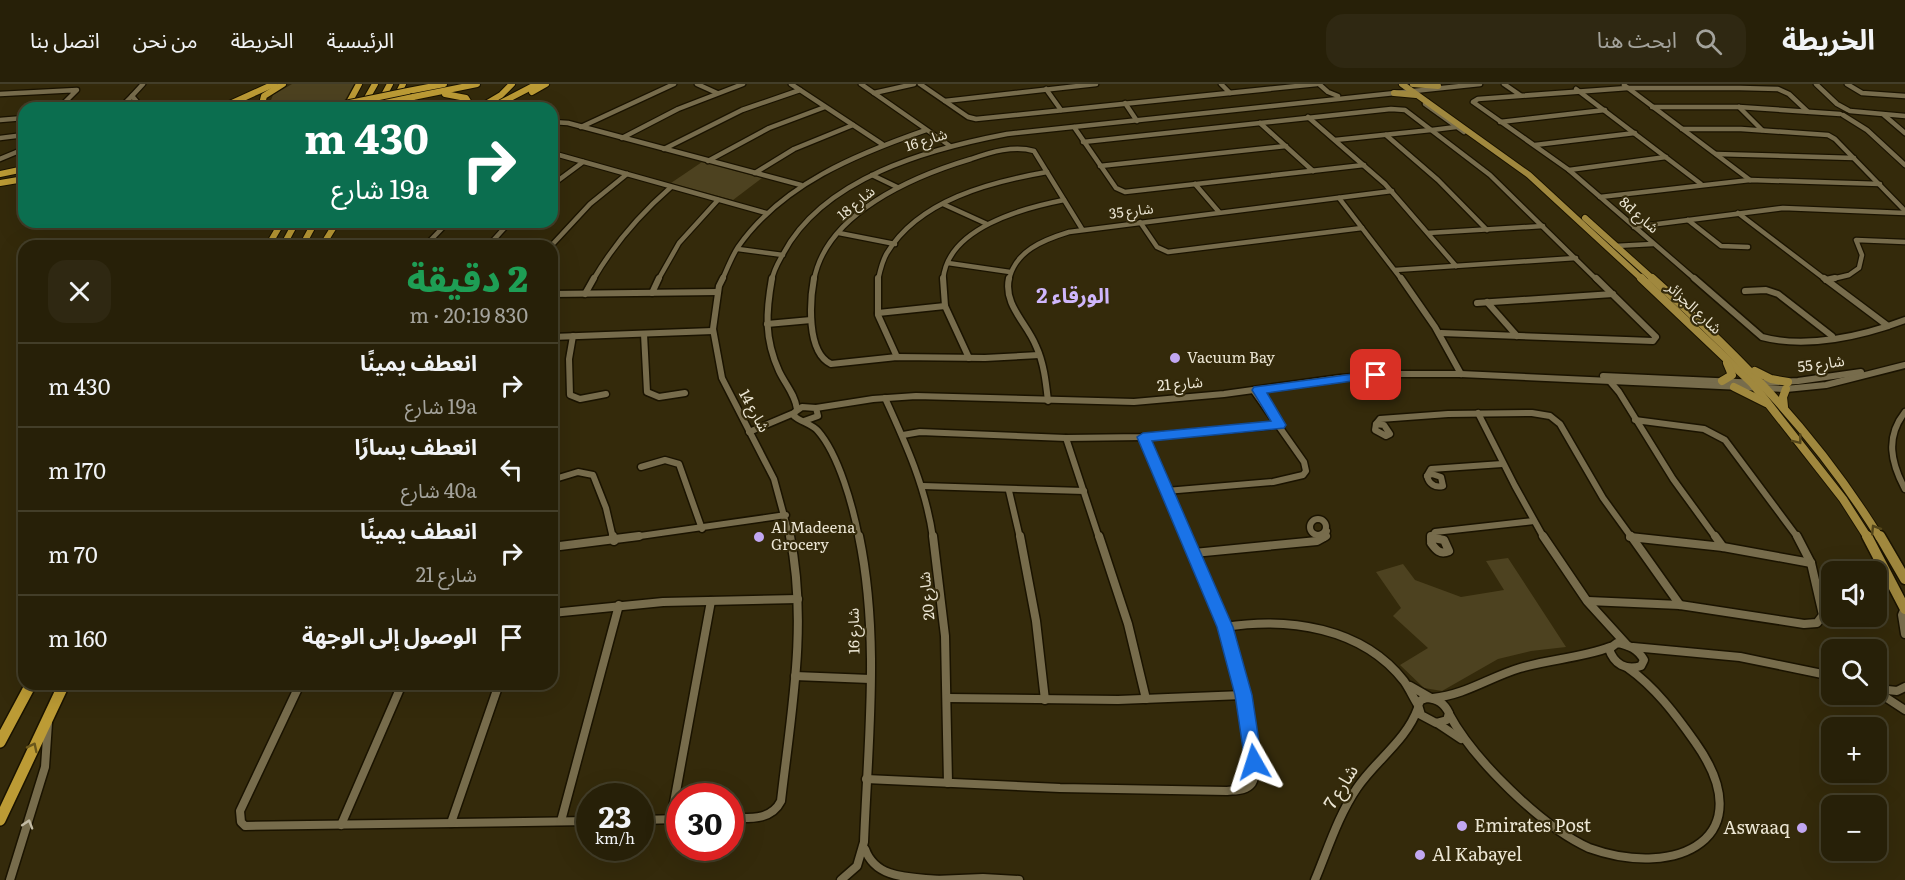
<!DOCTYPE html>
<html lang="ar">
<meta charset="utf-8">
<style>
:root{--surface:#272008;--page:#2f2812;--text:#f1f3f6;--muted:#a4a39c;--line:#433e29}
body{margin:0;font-family:Literata,"Noto Sans Arabic",serif;background:var(--page);color:var(--text);direction:rtl;height:100vh;display:flex;flex-direction:column;font-size:22px;white-space:nowrap}
*{box-sizing:border-box;margin:0}
p{font-size:20px;color:var(--muted)}
.icon{flex:none;width:33px;height:33px;fill:none;stroke:currentColor;stroke-width:2;stroke-linecap:round;stroke-linejoin:round}
.map{position:relative;flex:1;overflow:hidden;direction:ltr}
.drawer{position:absolute;left:18px;top:156px;width:540px;height:450px;display:flex;flex-direction:column;background:var(--surface);border-radius:18px;box-shadow:0 6px 24px #0002,0 0 0 2px var(--line);direction:rtl}
.drawer>*{flex:none}
.banner{position:absolute;left:18px;top:18px;width:540px;height:126px;border-radius:18px;box-shadow:0 6px 24px #0002,0 0 0 2px var(--line);direction:rtl;background:#0b6e4f;color:#fff;overflow:hidden}
.tools{position:absolute;left:1821px;top:477px;display:grid;gap:12px}
.tools a{display:grid;place-items:center;width:66px;height:66px;border-radius:12px;background:var(--surface);box-shadow:0 6px 24px #0002,0 0 0 2px var(--line);font-size:30px}
.speed{position:absolute;left:576px;top:699px;display:flex;gap:12px;font-size:30px;font-weight:700;text-align:center}
.speed>*{display:grid;place-content:center;width:78px;height:78px;border-radius:50%;background:var(--surface);box-shadow:0 6px 24px #0002,0 0 0 2px var(--line);line-height:1}
.speed small{font-size:15px;font-weight:400}
.speed .limit{border:9px solid #d22;background:#fff;color:#111}
.pin{position:absolute;display:grid;place-items:center;width:51px;height:51px;color:#fff;margin:-26px;border-radius:12px;box-shadow:0 3px 9px #0006}
.me{position:absolute;width:66px;margin:-33px;rotate:354deg;stroke-linejoin:round;filter:drop-shadow(0 0 4px #0008)}
.turn{display:flex;align-items:center;gap:21px;height:126px;padding:0 30px;font-size:27px}
.turn .icon{width:78px;height:78px;stroke-width:2.5}
.turn b{display:block;font-size:42px;line-height:51px}
.round{display:grid;place-items:center;flex:none;width:63px;height:63px;border-radius:18px;background:var(--page)}
.head{display:flex;align-items:center;justify-content:space-between;height:102px;padding:0 30px}
h1{font-size:36px;font-weight:800;line-height:45px;color:#1e9e55}
ul{padding:0;list-style:none}
li{display:flex;align-items:center;gap:18px;height:84px;padding:0 30px;border-top:2px solid var(--line)}
li div{flex:1}
li b{display:block;font-size:22px}
li em{font-style:normal}
header{display:flex;align-items:center;gap:36px;box-sizing:border-box;height:84px;padding:0 30px;background:var(--surface);border-bottom:2px solid var(--line)}
header strong{font-size:28px}
nav{display:flex;gap:33px;margin-inline-start:auto;font-size:21px}
.search{width:420px;height:54px;background:var(--page);display:flex;align-items:center;gap:15px;box-sizing:border-box;padding:0 21px;border-radius:18px;color:var(--muted);font-size:22px}
.map>svg:first-child{display:block}
</style>
<header>
<strong>الخريطة</strong>
<div class="search"><svg class="icon" aria-label="search" viewBox="0 0 24 24"><circle cx="10" cy="10" r="6"/><path d="M15 15l6 6"/></svg>ابحث هنا</div>
<nav><a>الرئيسية</a><a>الخريطة</a><a>من نحن</a><a>اتصل بنا</a></nav>
</header>
<div class="map">
<svg width="1905" height="796" viewBox="0 0 1905 796">
<rect width="100%" height="100%" fill="#342a0b"/>
<g fill="#4d4220">
<path d="M292,0h62l-9,16 -62,7 -11,-3 -1,-4 2,-5z"/>
<path d="M702,78l60,16 -29,22 -62,-17z"/>
<path d="M1508,474l58,89 -35,4 -33,8 -56,32 -18,-3 -24,-23 28,-17 -35,-32 8,-8 -25,-36 27,-8 12,16 46,17 43,-7 -18,-29z"/>
</g>
<g fill="none" stroke-linecap="round" stroke-linejoin="round">
<g stroke="#1a1300" stroke-width="7">
<g id="minor-far2">
<path d="M697,0l20,9"/>
<path d="M791,0l91,60"/>
<path d="M861,0l89,62"/>
<path d="M920,0l48,33 8,2 341,-35"/>
<path d="M1221,0l9,9"/>
<path d="M1319,0l9,8 10,4"/>
<path d="M1504,0l16,11"/>
<path d="M1816,0l21,20 11,6"/>
<path d="M1847,0l15,9 43,3"/>
<path d="M1624,1l126,95"/>
<path d="M1046,5l15,21"/>
<path d="M1576,5l125,95"/>
<path d="M874,9l40,-9"/>
<path d="M0,10l77,-4 -18,18"/>
<path d="M132,12l6,7 -13,2v-2z"/>
<path d="M132,12l11,-12"/>
<path d="M945,17l151,-17"/>
<path d="M1428,18l-3,2 39,28"/>
<path d="M1125,19l12,18"/>
<path d="M1652,23h87l101,7"/>
<path d="M1739,23l23,23"/>
<path d="M1850,27l55,5"/>
<path d="M1843,31l24,15 38,35"/>
<path d="M1884,31l21,18"/>
<path d="M1308,33l77,67 71,82"/>
<path d="M0,36l24,-2"/>
<path d="M552,38l16,1 233,62"/>
<path d="M1500,38l105,-12"/>
<path d="M1260,39l53,48"/>
<path d="M581,43l93,-43"/>
<path d="M1074,43l42,61 9,4 239,-27"/>
<path d="M1682,45h59l87,6 7,4 70,72"/>
<path d="M1432,46l24,-3"/>
<path d="M1386,51l52,45 49,50"/>
<path d="M0,54l24,-3"/>
<path d="M622,54l56,-29 65,-25"/>
<path d="M1335,56l96,-10"/>
<path d="M1083,58l308,-33 14,1 85,65 107,105"/>
<path d="M1535,61l100,-12"/>
<path d="M664,65l78,-39 58,-20"/>
<path d="M552,69l214,60"/>
<path d="M1716,70l138,4"/>
<path d="M0,75l24,-10"/>
<path d="M708,77l61,-33 56,-21"/>
<path d="M1100,82l186,-20"/>
<path d="M1569,86l97,-13"/>
<path d="M755,89l39,-24 59,-24"/>
<path d="M872,91l25,12"/>
<path d="M1195,100l24,28"/>
<path d="M552,101l31,-23"/>
<path d="M1600,113l150,-17 130,4"/>
<path d="M1339,114l63,82"/>
<path d="M943,120l44,20"/>
<path d="M1738,129l88,67"/>
<path d="M1688,136l33,26 27,1"/>
<path d="M1140,138l17,25 11,5 194,-24"/>
<path d="M1634,143l149,-19 122,5"/>
<path d="M839,149l56,11"/>
<path d="M1428,149l115,-7"/>
<path d="M425,162l23,-24"/>
<path d="M488,162l22,-24"/>
<path d="M551,162l39,-42 37,-30"/>
<path d="M1615,162l38,-2"/>
<path d="M738,165l45,6"/>
<path d="M948,179l62,9"/>
<path d="M1395,186l181,-12"/>
<path d="M593,196c21,-36 47,-66 78,-93"/>
<path d="M658,196l21,-37 39,-43"/>
<path d="M722,196c5,-11 10,-24 16,-33 44,-63 119,-93 188,-117"/>
<path d="M772,196c1,-9 6,-17 11,-26 40,-76 145,-105 224,-120l473,-50"/>
<path d="M814,196c12,-67 100,-104 157,-121 20,-7 43,-14 63,-8l48,78"/>
<path d="M878,196c2,-9 4,-19 9,-27 32,-53 103,-71 160,-81"/>
<path d="M943,196c4,-52 80,-72 121,-80"/>
<path d="M1009,196c6,-29 34,-40 60,-48l323,-41"/>
<path d="M1696,196l-127,-110 -96,-68 5,-3 150,-11h112l38,1 11,5 18,17"/>
<path d="M1828,196l21,-5 10,-7 3,-13 -6,-15 49,2"/>
</g>
</g>
<g stroke="#1a1300" stroke-width="9">
<g id="minor-far1">
<path d="M723,194l-4,8 -6,43 9,49 52,101 16,59"/>
<path d="M772,194c-6,34 -8,60 7,93 6,13 16,23 18,38"/>
<path d="M814,194c-4,22 -8,74 17,86l66,-7 88,1 54,-3"/>
<path d="M878,194v37l19,42"/>
<path d="M943,194l2,28 24,52"/>
<path d="M1009,194c-6,27 18,45 27,68 8,17 10,37 12,55"/>
<path d="M1401,194l34,49 26,47"/>
<path d="M1694,194l68,59c45,12 101,-1 143,-17"/>
<path d="M1824,194l64,48"/>
<path d="M1826,196l9,-2"/>
<path d="M1745,207l21,-1 12,4 54,42"/>
<path d="M652,209l7,-15"/>
<path d="M552,210l166,-2"/>
<path d="M585,210l9,-16"/>
<path d="M1487,218l30,34"/>
<path d="M1477,219l136,-9"/>
<path d="M878,229l67,-7"/>
<path d="M767,240l44,-4"/>
<path d="M1441,249l212,8 3,-4 -60,-59"/>
<path d="M644,250l3,58 12,5 26,-4"/>
<path d="M573,252l-4,23 1,36 10,4 26,-5"/>
<path d="M552,253l161,-6"/>
<path d="M1603,292l157,7 38,-2 63,-9"/>
<path d="M1608,295l11,13 54,87 43,59"/>
<path d="M885,314c21,46 41,90 48,140"/>
<path d="M816,324l57,-9 43,-3 218,6 90,-8 116,-16 55,-4h66l325,15 40,-4 79,-20"/>
<path d="M1905,328c-20,25 -14,51 0,77"/>
<path d="M1478,329l37,73 29,52"/>
<path d="M1635,336l69,9 21,11 73,98"/>
<path d="M804,337l14,-5 -2,-8 -14,-1 -7,5 -1,4c7,6 18,8 24,15 21,24 35,76 41,107"/>
<path d="M1376,340l4,-5 68,-5 84,-1 18,3 10,8 43,74 29,40"/>
<path d="M1376,340l8,1 6,9 -4,2 -11,-6z"/>
<path d="M749,348l45,-19"/>
<path d="M903,351l17,-3 146,6 77,-1 136,-12"/>
<path d="M1143,353l44,101"/>
<path d="M1066,354l33,100"/>
<path d="M641,383l24,-7 14,4 23,65"/>
<path d="M1432,390l9,3 2,9c-8,2 -14,-2 -16,-10z"/>
<path d="M1427,392l4,-7 71,-5"/>
<path d="M555,395l23,-7 15,3 13,33 7,30"/>
<path d="M923,402l161,5"/>
<path d="M1009,407l11,47"/>
<path d="M1166,407l107,-9 30,-7 3,-4 -2,-9 -50,-71"/>
<circle cx="1318" cy="443" r="8"/>
<path d="M1630,453l9,1"/>
<path d="M626,454l160,-23"/>
<path d="M1324,454l3,-7"/>
<path d="M1431,454l4,-6 99,-11"/>
<path d="M1433,454h6"/>
</g>
</g>
<g stroke="#1a1300" stroke-width="11">
<g id="minor">
<path d="M613,452l1,5"/>
<path d="M933,452l12,100 3,147"/>
<path d="M1020,452l16,85 9,79"/>
<path d="M1099,452l29,88 18,75"/>
<path d="M1431,452v4"/>
<path d="M1543,452l44,65 40,44"/>
<path d="M1631,452l49,69"/>
<path d="M1715,452l8,11"/>
<path d="M1630,453l93,10 88,16"/>
<path d="M1433,454l11,2 5,11c-9,4 -13,-1 -18,-8z"/>
<path d="M552,463l87,-11"/>
<path d="M1194,469l123,-12 9,-5"/>
<path d="M1588,517l92,4 124,19 13,-1 6,-8 -12,-52 -14,-27"/>
<path d="M1905,524l-3,7 3,19"/>
<path d="M552,529l111,-11 135,-3"/>
<path d="M1225,543c63,-10 137,0 179,54 5,7 9,16 14,24"/>
<path d="M1617,559c12,2 21,6 27,17l-3,6c-15,5 -27,-2 -32,-17z"/>
<path d="M1633,563l107,10 92,19"/>
<path d="M795,592l75,3"/>
<path d="M300,600l-60,127 1,11 4,4 345,-5"/>
<path d="M1410,602l21,12"/>
<path d="M1878,605l19,2 8,-4"/>
<path d="M1876,607l29,19"/>
<path d="M948,614l170,2 125,-5"/>
<path d="M1427,614c11,1 17,5 22,15l-2,7 -11,3 -15,-8 -3,-10 3,-5z"/>
<path d="M1433,614c32,-3 57,-21 87,-30 30,-9 61,-10 90,-21"/>
<path d="M1449,630c24,45 93,113 140,134 89,32 174,-11 106,-106 -19,-27 -40,-55 -67,-74"/>
<path d="M1437,639l24,16"/>
<path d="M866,695l194,9 167,3c9,-1 19,0 25,-8 12,-17 -19,-135 -28,-157 -11,-31 -25,-60 -38,-90"/>
<path d="M730,734c19,0 41,3 51,-17 10,-88 27,-177 9,-265"/>
<path d="M671,735l40,-218"/>
<path d="M640,736l40,-1"/>
<path d="M561,737l58,-216"/>
<path d="M451,739l48,-139"/>
<path d="M341,741l61,-141"/>
<path d="M865,765c11,31 46,28 74,31"/>
<path d="M10,796l35,-113 3,-44"/>
<path d="M841,796l16,-14 7,-24c4,-102 16,-205 -5,-306"/>
<path d="M935,796l48,-2 36,2"/>
<path d="M1315,796c13,-31 23,-64 42,-92 19,-28 49,-47 61,-80"/>
</g>
</g>
<g stroke="#1a1300" stroke-width="8">
<g id="major-far2">
<path d="M1402,0l127,91 114,105"/>
<path d="M1413,0l25,2"/>
<path d="M1394,9l22,2"/>
<path d="M1585,134l69,62"/>
</g>
</g>
<g stroke="#1a1300" stroke-width="10">
<g id="major-far1">
<path d="M1641,194l111,105 91,116 25,39"/>
<path d="M1652,194c89,80 165,157 228,260"/>
<path d="M1755,287l16,8 17,3"/>
<path d="M1722,297l10,-6 -5,-12"/>
<path d="M1734,303l32,16"/>
<path d="M1784,323l-1,-10 3,-8"/>
</g>
</g>
<g stroke="#1a1300" stroke-width="13">
<g id="major">
<path d="M1867,452l38,73"/>
<path d="M1880,452l25,43"/>
</g>
</g>
<g stroke="#1a1300" stroke-width="8">
<g id="highway-far1">
<path d="M408,7l36,-7"/>
<path d="M532,8l14,-8"/>
<path d="M445,10l21,4 3,5 -2,5"/>
<path d="M413,13l64,-13"/>
<path d="M363,21l12,-21"/>
<path d="M221,24l53,-24"/>
<path d="M261,24l3,-12 19,-12"/>
<path d="M323,24l17,-3"/>
<path d="M346,24l13,-24"/>
<path d="M377,24l13,-24"/>
<path d="M391,24l12,-24"/>
<path d="M479,24l22,-13 11,-11"/>
<path d="M491,24l46,-24"/>
<path d="M0,90l24,-5"/>
<path d="M0,99l24,-4"/>
<path d="M268,162l14,-24"/>
<path d="M283,162l13,-24"/>
<path d="M302,162l13,-24"/>
<path d="M322,162l15,-24"/>
</g>
</g>
<g stroke="#1a1300" stroke-width="14">
<g id="highway">
<path d="M0,658l31,-58"/>
<path d="M0,736l64,-136"/>
</g>
</g>
<use href="#minor-far2" stroke="#776c4c" stroke-width="4.5"/>
<use href="#minor-far1" stroke="#776c4c" stroke-width="6"/>
<use href="#minor" stroke="#776c4c" stroke-width="8"/>
<use href="#major-far2" stroke="#a0883e" stroke-width="6"/>
<use href="#major-far1" stroke="#a0883e" stroke-width="8"/>
<use href="#major" stroke="#a0883e" stroke-width="10"/>
<use href="#highway-far1" stroke="#bc9b35" stroke-width="6"/>
<use href="#highway" stroke="#bc9b35" stroke-width="11"/>
<g stroke="#1a1300" stroke-width="8" stroke-linecap="butt">
<g id="highway-bridge">
<path d="M340,21l68,-14"/>
<path d="M362,24l51,-11"/>
</g>
</g>
<use href="#highway-bridge" stroke="#bc9b35" stroke-width="6"/>
</g>
<defs><path id="oneway-chevron" d="M-2-3.5L2.5 0L-2 3.5" fill="none" stroke-width="1.6" stroke-linecap="round" stroke-linejoin="round" transform="scale(1.5)"/></defs>
<g stroke="#54461a">
<use href="#oneway-chevron" transform="translate(1798 356) rotate(52)"/>
<use href="#oneway-chevron" transform="translate(1875 445) rotate(-122)"/>
</g>
<use stroke="#6a571c" href="#oneway-chevron" transform="translate(33 663) rotate(-64)"/>
<use stroke="#c3bba4" href="#oneway-chevron" transform="translate(28 740) rotate(-73)"/>
<path fill="#1a73e8" stroke="#114b97" stroke-width="1.5" d="M1376,287l6,4 -1,2 -114,16 19,32 -2,3 -132,13 81,186 19,68 10,67 -2,5 -6,2 -6,-2 -3,-5 -10,-67 -18,-68 -80,-190 6,-4 128,-12 -19,-31 2,-3z"/>
<g fill="#c2a7f2" stroke="#342a0b" stroke-width="2">
<circle cx="1175" cy="274" r="6"/>
<circle cx="759" cy="453" r="6"/>
<circle cx="1462" cy="742" r="6"/>
<circle cx="1802" cy="744" r="6"/>
<circle cx="1420" cy="771" r="6"/>
</g>
<g text-anchor="middle" stroke-width="4.5" stroke-linejoin="round" paint-order="stroke">
<g font-size="14" fill="#ece6d4" stroke="#342a0b">
<text transform="translate(926 56) rotate(-18)" y="5">شارع 16</text>
<text transform="translate(856 119) rotate(-40)" y="5">شارع 18</text>
<text transform="translate(1131 127) rotate(-7)" y="5">شارع 35</text>
<text transform="translate(1639 131) rotate(41)" y="5">8d شارع</text>
</g>
<g font-size="15" fill="#ece6d4" stroke="#342a0b">
<text transform="translate(1694 224) rotate(43)" y="5">شارع الجزائر</text>
<text transform="translate(1821 280) rotate(-8)" y="5">شارع 55</text>
<text transform="translate(1180 300) rotate(-5)" y="5">شارع 21</text>
<text transform="translate(754 327) rotate(61)" y="5">شارع 14</text>
<text transform="translate(927 512) rotate(-96)" y="5">شارع 20</text>
<text transform="translate(854 547) rotate(-91)" y="5">شارع 16</text>
</g>
<g font-size="15" fill="#ece6d4" stroke="#342a0b" text-anchor="start">
<text x="1187" y="279">Vacuum Bay</text>
<text x="771" y="449">Al Madeena<tspan x="771" dy="17">Grocery</tspan></text>
</g>
<g font-size="18" fill="#ece6d4" stroke="#342a0b">
<text transform="translate(1341 703) rotate(-58)" y="6">شارع 7</text>
</g>
<g font-size="18" fill="#ece6d4" stroke="#342a0b" text-anchor="start">
<text x="1474" y="748">Emirates Post</text>
<text x="1790" y="750" text-anchor="end">Aswaaq</text>
<text x="1432" y="777">Al Kabayel</text>
</g>
<g font-size="21" font-weight="bold" fill="#cfb6fc" stroke="#342a0b">
<text x="1073" y="219">الورقاء 2</text>
</g>
</g>
</svg>
<div class="tools">
<a><svg class="icon" aria-label="sound" viewBox="0 0 24 24"><path d="M4 9h4l5-4v14l-5-4H4zM17 9q2 3 0 6"/></svg></a>
<a><svg class="icon" aria-label="search" viewBox="0 0 24 24"><circle cx="10" cy="10" r="6"/><path d="M15 15l6 6"/></svg></a>
<a>+</a>
<a>−</a>
</div>
<div class="speed"><div>23<small>km/h</small></div><div class="limit">30</div></div>
<div class="pin" style="left:1376px;top:291px;background:#d93025"><svg class="icon" aria-label="arrive" viewBox="0 0 24 24"><path d="M6 21V4h12l-3 4 3 4H6"/></svg></div>
<svg class="me" style="left:1254px;top:678px" viewBox="-20 -20 40 40"><path d="M0-17L14 15 0 8-14 15z" fill="#1a73e8" stroke="#fff" stroke-width="4"/></svg>
<div class="banner">
<div class="turn"><svg class="icon" aria-label="right" viewBox="0 0 24 24"><path d="M7 20v-9h11M14 6l5 5-5 5"/></svg><div><b>430 m</b>19a شارع</div></div>
</div>
<section class="drawer">
<div class="head"><div><h1>2 دقيقة</h1><p>830 m · 20:19</p></div><a class="round"><svg class="icon" aria-label="close" viewBox="0 0 24 24"><path d="M6 6l12 12M18 6L6 18"/></svg></a></div>
<ul>
<li><svg class="icon" aria-label="right" viewBox="0 0 24 24"><path d="M7 20v-9h11M14 6l5 5-5 5"/></svg><div><b>انعطف يمينًا</b><p>19a شارع</p></div><em>430 m</em></li>
<li><svg class="icon" aria-label="left" viewBox="0 0 24 24"><path d="M17 20v-9H6M10 6l-5 5 5 5"/></svg><div><b>انعطف يسارًا</b><p>40a شارع</p></div><em>170 m</em></li>
<li><svg class="icon" aria-label="right" viewBox="0 0 24 24"><path d="M7 20v-9h11M14 6l5 5-5 5"/></svg><div><b>انعطف يمينًا</b><p>شارع 21</p></div><em>70 m</em></li>
<li><svg class="icon" aria-label="arrive" viewBox="0 0 24 24"><path d="M6 21V4h12l-3 4 3 4H6"/></svg><div><b>الوصول إلى الوجهة</b></div><em>160 m</em></li>
</ul>
</section>
</div>
